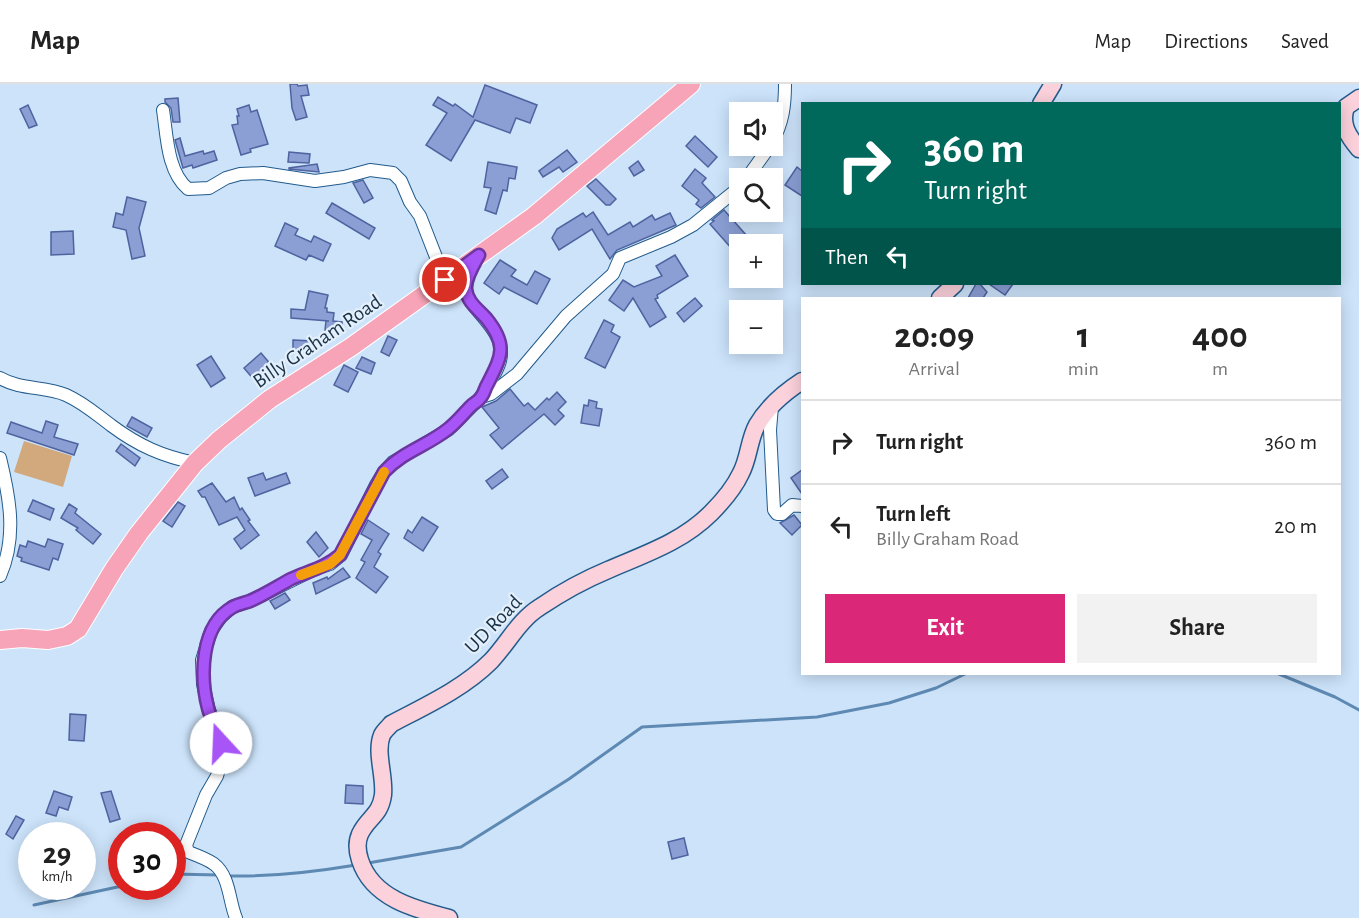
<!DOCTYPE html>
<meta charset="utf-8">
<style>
:root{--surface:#fff;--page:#f2f2f2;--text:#222;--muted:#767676;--line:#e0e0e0;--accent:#db2777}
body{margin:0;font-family:"Alegreya Sans",sans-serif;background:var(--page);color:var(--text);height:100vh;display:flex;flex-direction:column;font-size:22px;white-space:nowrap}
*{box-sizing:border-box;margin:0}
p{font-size:20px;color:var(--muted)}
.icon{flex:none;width:33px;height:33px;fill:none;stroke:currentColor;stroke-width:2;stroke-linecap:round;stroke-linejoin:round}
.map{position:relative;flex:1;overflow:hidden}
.details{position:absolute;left:801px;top:213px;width:540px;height:378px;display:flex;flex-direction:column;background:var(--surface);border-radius:0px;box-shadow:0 3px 15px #0003}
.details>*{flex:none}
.top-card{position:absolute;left:801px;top:18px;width:540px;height:183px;border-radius:0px;box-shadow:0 3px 15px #0003;background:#00695c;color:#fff;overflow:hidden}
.controls{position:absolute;left:729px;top:18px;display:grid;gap:12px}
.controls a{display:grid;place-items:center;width:54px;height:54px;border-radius:0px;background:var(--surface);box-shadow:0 3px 15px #0003;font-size:30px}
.speed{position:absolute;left:18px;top:738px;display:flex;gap:12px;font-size:30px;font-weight:700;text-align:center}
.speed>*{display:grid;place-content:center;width:78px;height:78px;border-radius:50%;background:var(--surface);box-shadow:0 3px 15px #0003;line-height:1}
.speed small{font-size:15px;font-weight:400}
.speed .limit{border:9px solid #d22;background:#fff;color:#111}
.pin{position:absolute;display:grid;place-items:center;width:51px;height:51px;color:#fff;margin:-26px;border:3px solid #fff;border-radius:50%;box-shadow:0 2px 6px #0007}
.me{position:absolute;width:66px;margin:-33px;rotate:340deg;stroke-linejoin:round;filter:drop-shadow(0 0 4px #0008)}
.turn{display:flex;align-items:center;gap:21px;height:126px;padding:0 24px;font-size:27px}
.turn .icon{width:78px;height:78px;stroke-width:2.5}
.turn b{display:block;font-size:42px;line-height:51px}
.then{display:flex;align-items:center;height:57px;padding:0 24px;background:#0003;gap:12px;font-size:22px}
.eta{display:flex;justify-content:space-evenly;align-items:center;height:102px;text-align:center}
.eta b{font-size:36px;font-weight:700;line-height:42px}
.button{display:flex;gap:12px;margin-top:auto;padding:12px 24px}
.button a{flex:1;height:69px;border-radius:0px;background:var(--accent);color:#fff;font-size:24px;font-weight:700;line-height:69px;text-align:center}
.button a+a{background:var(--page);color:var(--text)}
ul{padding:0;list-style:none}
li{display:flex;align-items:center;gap:18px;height:84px;padding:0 24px;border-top:2px solid var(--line)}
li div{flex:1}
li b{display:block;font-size:22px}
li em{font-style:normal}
header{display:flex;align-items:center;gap:36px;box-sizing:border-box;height:84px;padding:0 30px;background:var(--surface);border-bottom:2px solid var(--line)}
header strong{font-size:28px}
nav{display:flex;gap:33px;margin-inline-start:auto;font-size:21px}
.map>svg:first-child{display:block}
</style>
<header>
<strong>Map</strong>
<nav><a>Map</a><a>Directions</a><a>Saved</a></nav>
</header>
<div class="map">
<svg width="1359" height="834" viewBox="0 0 1359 834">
<rect width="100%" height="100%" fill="#cce3fa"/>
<path fill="#d1a97d" d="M24,357l48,15 -9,31 -49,-15z"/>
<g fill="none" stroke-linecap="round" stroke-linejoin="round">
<g stroke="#5d89b3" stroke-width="3">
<path d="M1279,590l56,23 24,13"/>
<path d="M368,779l93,-16 108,-68 73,-52 175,-10 72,-14 47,-15 29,-14"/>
<path d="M172,790l47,1"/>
<path d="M228,792c43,1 86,-4 128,-11"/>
<path d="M34,821l88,-19"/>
</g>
</g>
<g fill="#8b9fd4" stroke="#4e639f" stroke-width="1.5">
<path d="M290,0h7l1,2 9,-1 2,10 -8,1 6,21 -11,3 -4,-12z"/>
<path d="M485,1l52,20 -7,18 -14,-5 -6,15 -35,-13 -24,41 -25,-16 21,-32 -14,-8 5,-8 15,9 2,-2 18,13z"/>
<path d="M178,14l2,24h-7l-2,-14 -6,-6v-3z"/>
<path d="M28,21l9,20 -8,3 -9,-19z"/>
<path d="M249,21l2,7 6,-2 11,34 -18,5 1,3 -10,3 -9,-30 6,-1 -1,-8h2l-2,-7z"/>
<path d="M695,52l22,21 -9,10 -22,-21z"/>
<path d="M180,54l5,18 18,-5 1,3 10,-3 3,9 -24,8 -1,-3 -9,3 -8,-28z"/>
<path d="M567,66l10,12 -14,10 -4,-5 -16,10 -4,-6z"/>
<path d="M289,68l21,2 -1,9 -21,-1z"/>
<path d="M638,77l6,9 -10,6 -5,-8z"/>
<path d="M488,78l29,5 -2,12 -6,-1 -2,13 -4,-1 -7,24 -11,-4 6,-22 -7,-1z"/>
<path d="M317,80l2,8 -30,-3v-1z"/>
<path d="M797,83l5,4v25l-17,-11z"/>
<path d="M695,85l11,9 -4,5 13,14 -14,11 -5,-4 3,-4 -17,-14z"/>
<path d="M596,95l20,20 -6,6h-4l-19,-19z"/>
<path d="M363,96l10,18 -9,5 -11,-20z"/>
<path d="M127,113l19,5 -7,26 6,28 -13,3 -6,-29 -13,-3 3,-14 7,2z"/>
<path d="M332,119l43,25 -6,11 -43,-26z"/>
<path d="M724,126l23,26 -15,13 -22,-25 4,-3 -2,-1z"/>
<path d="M593,128l15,23 22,-13 3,5 19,-12 3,5 15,-7 6,12 -59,25 -7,9 -18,-30 -33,21 -7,-12 5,-9 26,-16 3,4z"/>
<path d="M285,139l13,6 -3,6 16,7 3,-6 17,8 -8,17 -14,-6 -3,5 -31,-14z"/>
<path d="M73,147l1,23 -23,1v-23z"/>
<path d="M675,171l13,21 -31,19 1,3 -3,1 11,18 -16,10 -17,-29 -9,13 -15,-11 14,-20 11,7 28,-11 -6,-10z"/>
<path d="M500,176l16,10 -5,6 16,9 8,-14 15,8 -13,25 -33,-17 -5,7 -15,-11z"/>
<path d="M976,200h4l7,8 -4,6h-15z"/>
<path d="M989,200h24l-8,11z"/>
<path d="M309,207l19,4 -3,13h2v4l7,1 -1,8 9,1v9l-17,-1 1,-9h3l-38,-3v-9l14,1z"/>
<path d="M695,214l7,8 -18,16 -7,-9z"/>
<path d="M604,236l10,5 -3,7 9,5 -15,31 -20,-10z"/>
<path d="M388,252l9,4 -8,16 -8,-4z"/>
<path d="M293,256l20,1v10l-20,-1z"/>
<path d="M261,269l17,20 -17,15 -17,-20z"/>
<path d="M211,272l14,22 -14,9 -14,-22z"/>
<path d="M362,273l13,6 -4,11 -15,-6z"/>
<path d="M344,281l14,7 -10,20 -14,-7z"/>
<path d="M510,305l14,17 4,-3 7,7 12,-12 2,2 8,-8 9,10 -8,8 6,6 -9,9 -11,-11 -42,35 -12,-14 9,-7 -17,-21 14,-6z"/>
<path d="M589,316l8,2 -1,6 6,1 -3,17 -18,-3 3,-18 4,1z"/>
<path d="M132,333l20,11 -5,9 -20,-11z"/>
<path d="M46,337l12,4 -4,12 24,7 -4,11 -67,-22 4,-11 31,11z"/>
<path d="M121,360l19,14 -5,8 -19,-15z"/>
<path d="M502,385l6,8 -16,12 -6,-8z"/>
<path d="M802,386v24l-11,-16z"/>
<path d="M263,389l3,7 20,-7 4,10 -35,13 -7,-18z"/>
<path d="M212,399l14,19 8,-5 6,13 2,-2 8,12 -2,1 11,14 -18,14 -7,-10 11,-9 -8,-13 -18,8 -14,-28h-3l-4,-6z"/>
<path d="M33,416l21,9 -4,11 -22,-9z"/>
<path d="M178,418l7,4 -13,21 -9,-6z"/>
<path d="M69,420l8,5 -2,4 26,21 -8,10 -17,-14 2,-2 -17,-10z"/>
<path d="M794,431l8,10 -10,10 -12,-12z"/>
<path d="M422,433l16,10 -15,24 -19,-13 4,-8 4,3z"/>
<path d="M368,436l21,14 -11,18 3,2 -7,13 14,10 -12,16 -20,-15 9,-16 -4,-2 11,-20 -11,-6z"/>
<path d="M316,448l12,16 -9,9 -12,-15z"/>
<path d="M48,455l15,5 -5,16 -5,-2 -4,12 -28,-9 1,-3 -5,-2 3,-11 6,2 2,-6 17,6z"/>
<path d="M343,484l7,9 -34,17 -3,-11 14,-6 1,2z"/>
<path d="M285,509l5,7 -15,9 -5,-8z"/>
<path d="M70,630l16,1 -2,26 -15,-1z"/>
<path d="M346,701l17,1v18l-18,-1z"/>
<path d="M54,707l18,6 -4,13 -9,-3 -3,9 -10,-3z"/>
<path d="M111,707l9,28 -10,3 -9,-29z"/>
<path d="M16,732l8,4 -11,19 -7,-5z"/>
<path d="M684,754l4,17 -16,4 -4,-17z"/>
</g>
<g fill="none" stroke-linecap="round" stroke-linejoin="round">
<g stroke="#225b8c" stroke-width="14">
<g id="street">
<path d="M163,26c4,26 4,61 25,79l21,-1 17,-10 14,-4 23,-1 52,8 29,-4 26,-7 23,3 8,8 9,21 10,14 25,64"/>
<path d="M772,58c11,-19 13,-37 13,-58"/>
<path d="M747,94l23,-32"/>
<path d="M477,175c-4,7 -10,17 -11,26 -4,20 36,40 35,69 0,14 -14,31 -20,43"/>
<path d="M0,294c20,12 45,8 66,17 18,8 31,20 46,31 27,20 50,30 83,37"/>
<path d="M772,322l-2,24 4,80 3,4h5l10,-9 10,1"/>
<path d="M0,374c10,41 17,79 0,118"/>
<path d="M236,834c-7,-16 -6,-42 -22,-54 -7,-5 -18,-9 -26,-12l-2,-7 20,-50 11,-19 4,-13v-20l-12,-33 -6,-26 -1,-24 9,-29 10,-14 11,-10 18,-6 63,-31 17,-6 11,-9 35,-70 8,-13 9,-10 55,-32 33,-33 10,-3 26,-20 49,-58 47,-42 7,-16 51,-21 22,-12 47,-38"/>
</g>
</g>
<g stroke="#225b8c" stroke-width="19">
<g id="secondary">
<path d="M1359,14l-13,9c-6,17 2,29 13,42"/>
<path d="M1041,20l12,-20"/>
<path d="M940,214l15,-14"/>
<path d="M449,834c-35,-9 -77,-20 -89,-58 -3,-9 -4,-17 0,-26 8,-17 20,-18 23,-39 2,-19 -8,-43 -1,-60 2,-4 7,-8 9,-11 34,-18 72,-35 100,-63 17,-18 28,-41 49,-54 22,-15 44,-27 68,-37 37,-16 74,-28 103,-57 12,-12 23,-25 30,-40 8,-15 8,-34 16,-48 11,-19 28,-33 45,-44"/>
</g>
</g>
<g stroke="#fff" stroke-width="20">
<path id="primary" d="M0,556l22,-2 26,2 19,-4 11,-7 36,-60 25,-36 56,-70 24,-23 51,-41 81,-52 183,-131 157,-132"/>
</g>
<use href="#street" stroke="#fff" stroke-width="12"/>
<use href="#secondary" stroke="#fbd1db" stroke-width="16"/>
<use href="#primary" stroke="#f7a3b8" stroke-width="18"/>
</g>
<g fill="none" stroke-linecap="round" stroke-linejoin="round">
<g stroke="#6d37a1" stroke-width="15">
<path id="route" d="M221,659c-3,-12 -10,-23 -13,-35 -8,-31 -8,-83 25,-101 5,-3 12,-4 17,-6 14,-6 28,-15 41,-22 18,-8 35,-12 49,-24l44,-83c18,-20 43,-26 64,-43 9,-7 15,-15 23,-23 3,-3 8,-5 10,-9 3,-3 4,-9 6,-12 14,-28 22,-39 -1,-67 -8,-9 -19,-16 -20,-29 -1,-11 8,-25 13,-34l-34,25"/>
</g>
<use href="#route" stroke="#a855f7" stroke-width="10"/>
<path stroke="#f59e0b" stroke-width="10" d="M301,491l29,-11 10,-9 44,-83"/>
</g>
<g text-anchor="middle" stroke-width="4.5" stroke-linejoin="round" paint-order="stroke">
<g font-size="21" fill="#1a3147" stroke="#e3effb">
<text transform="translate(317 257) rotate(-34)" y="7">Billy Graham Road</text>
<text transform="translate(493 540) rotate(-46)" y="7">UD Road</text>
</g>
</g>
</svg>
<div class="controls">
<a><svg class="icon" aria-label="sound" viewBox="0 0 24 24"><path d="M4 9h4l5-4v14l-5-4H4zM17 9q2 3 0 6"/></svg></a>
<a><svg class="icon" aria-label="search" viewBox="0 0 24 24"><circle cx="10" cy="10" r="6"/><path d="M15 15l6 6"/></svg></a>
<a>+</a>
<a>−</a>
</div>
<div class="speed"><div>29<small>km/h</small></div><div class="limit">30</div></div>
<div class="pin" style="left:445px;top:196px;background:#d93025"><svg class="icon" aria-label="arrive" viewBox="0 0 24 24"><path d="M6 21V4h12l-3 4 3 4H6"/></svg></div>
<svg class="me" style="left:221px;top:659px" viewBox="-20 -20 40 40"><circle r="19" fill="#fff"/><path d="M0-13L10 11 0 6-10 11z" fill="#a855f7"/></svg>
<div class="top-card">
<div class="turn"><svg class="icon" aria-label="right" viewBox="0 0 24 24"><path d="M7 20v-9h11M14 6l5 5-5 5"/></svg><div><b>360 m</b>Turn right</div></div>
<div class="then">Then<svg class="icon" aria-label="left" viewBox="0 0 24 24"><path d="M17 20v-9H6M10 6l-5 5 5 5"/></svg></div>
</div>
<section class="details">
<div class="eta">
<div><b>20:09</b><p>Arrival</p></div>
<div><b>1</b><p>min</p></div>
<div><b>400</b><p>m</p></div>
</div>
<ul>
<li><svg class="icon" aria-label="right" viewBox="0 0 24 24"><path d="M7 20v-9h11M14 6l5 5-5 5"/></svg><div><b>Turn right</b></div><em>360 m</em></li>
<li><svg class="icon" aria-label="left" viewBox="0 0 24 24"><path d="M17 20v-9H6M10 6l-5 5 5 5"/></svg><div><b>Turn left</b><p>Billy Graham Road</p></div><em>20 m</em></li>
</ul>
<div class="button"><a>Exit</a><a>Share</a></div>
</section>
</div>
